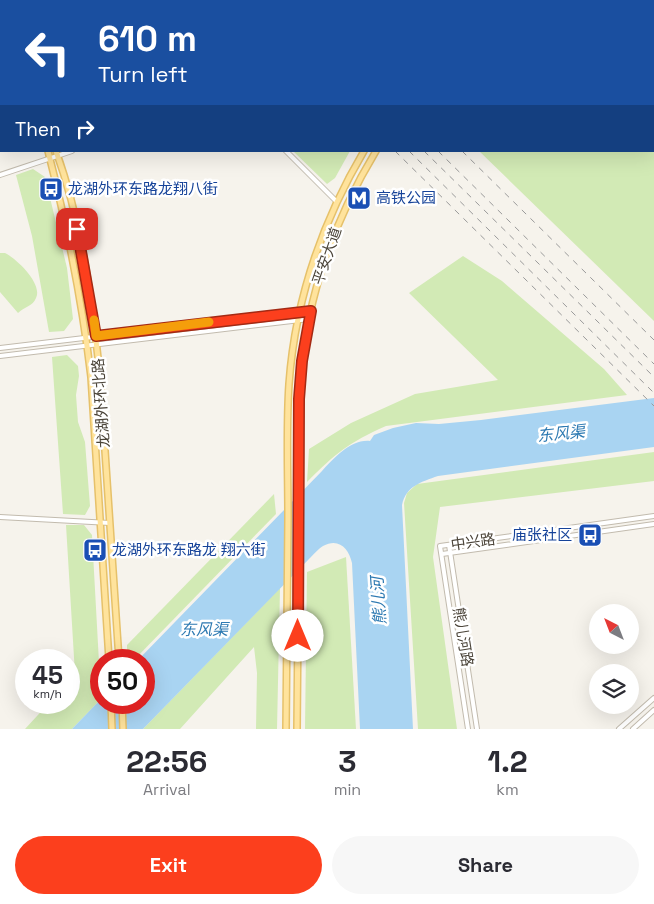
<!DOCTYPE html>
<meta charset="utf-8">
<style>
:root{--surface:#fff;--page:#f7f7f7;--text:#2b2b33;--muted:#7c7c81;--accent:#fc3f1d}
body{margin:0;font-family:"Space Grotesk","Noto Sans SC",sans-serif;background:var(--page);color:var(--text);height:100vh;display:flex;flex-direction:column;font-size:19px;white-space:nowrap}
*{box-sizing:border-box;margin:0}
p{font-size:16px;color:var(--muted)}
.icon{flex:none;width:28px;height:28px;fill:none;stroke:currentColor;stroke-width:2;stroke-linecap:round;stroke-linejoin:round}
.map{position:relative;height:729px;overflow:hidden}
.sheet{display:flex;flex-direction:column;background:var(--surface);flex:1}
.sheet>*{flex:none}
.top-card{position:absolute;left:0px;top:0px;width:655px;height:152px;box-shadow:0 5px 20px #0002;background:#1a4fa0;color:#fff;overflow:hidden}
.needle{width:32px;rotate:318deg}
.tools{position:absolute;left:589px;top:604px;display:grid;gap:10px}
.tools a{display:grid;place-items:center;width:50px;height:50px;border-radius:50%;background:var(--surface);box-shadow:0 5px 20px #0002;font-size:25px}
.speed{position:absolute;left:15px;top:649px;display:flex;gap:10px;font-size:25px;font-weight:700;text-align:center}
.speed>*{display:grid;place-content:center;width:65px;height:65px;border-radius:50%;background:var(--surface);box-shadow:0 5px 20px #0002;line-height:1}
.speed small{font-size:12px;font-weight:400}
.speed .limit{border:8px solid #d22;background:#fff;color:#111}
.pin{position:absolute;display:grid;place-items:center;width:42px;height:42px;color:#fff;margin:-21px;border-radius:10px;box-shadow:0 2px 8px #0006}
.me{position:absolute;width:55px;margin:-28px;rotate:0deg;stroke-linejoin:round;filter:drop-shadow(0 0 4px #0008)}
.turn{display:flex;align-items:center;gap:18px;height:105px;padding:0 15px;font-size:22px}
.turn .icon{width:65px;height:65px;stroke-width:2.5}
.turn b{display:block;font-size:35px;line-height:42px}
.then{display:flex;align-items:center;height:48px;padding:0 15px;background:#0003;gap:10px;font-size:19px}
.eta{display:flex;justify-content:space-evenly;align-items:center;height:85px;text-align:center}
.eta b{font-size:30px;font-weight:600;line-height:35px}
.action{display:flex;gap:10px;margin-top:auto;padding:10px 15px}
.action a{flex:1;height:58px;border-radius:30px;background:var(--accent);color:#fff;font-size:20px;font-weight:600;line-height:58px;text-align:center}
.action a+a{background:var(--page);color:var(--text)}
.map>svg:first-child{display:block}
</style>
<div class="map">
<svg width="654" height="729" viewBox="0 0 654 729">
<rect width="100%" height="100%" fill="#f6f3ec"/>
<g fill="#d2eab5">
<path d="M654,105v216l-175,-170h175z"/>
<path d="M293,151h57l-15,27 -8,6z"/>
<path d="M33,169l12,8 22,91 6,51 -9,12 -15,1 -17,-96 -16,-61z"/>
<path d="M5,253c12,6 38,31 31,45 -3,8 -12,9 -18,15l-18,-21v-39z"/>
<path d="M463,256l39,25 102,88 23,26 -241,31c-38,17 -50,27 -79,56l2,-33 42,-26 64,-29 83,-14 -89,-87z"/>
<path d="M67,355l11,11 1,10 -3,19 2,27 7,20 5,64 -5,9 -22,-1 -11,-157z"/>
<path d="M654,452v29l-214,26 -7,50 24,172h-39l-14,-226 3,-10 10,-9z"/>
<path d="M274,494l2,20 -142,146h-7v-15z"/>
<path d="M66,525h18l8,10 9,164 -29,30h-47l24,-26 20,-1v-21l6,-7z"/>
<path d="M346,557l10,172h-51l2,-157z"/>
<path d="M280,588l-3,141h-21l1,-56 -3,-26 -74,82h-37z"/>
</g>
<path fill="#a9d4f2" d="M654,398v49l-216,29c-17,6 -32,10 -36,29l11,224h-53l-8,-166c-3,-14 -13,-26 -29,-17 -5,3 -10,9 -14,13l-166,170h-71l29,-30v3h43v-42h-6l184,-189c12,-13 29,-32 48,-30l4,-6 19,-7 23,-5 23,1 42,-4z"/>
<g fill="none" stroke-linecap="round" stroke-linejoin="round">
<g stroke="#c2bbae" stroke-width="6">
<g id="minor">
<path d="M6,0v1"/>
<path d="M565,0l1,1"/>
<path d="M614,0l1,1"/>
<path d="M0,41l1,3"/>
<path d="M654,95v1"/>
<path d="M286,151l51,51"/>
<path d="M0,175l72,-24"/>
<path d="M0,348l311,-37"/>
<path d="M0,356l309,-37"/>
<path d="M0,517l110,6"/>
<path d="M449,545l28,184"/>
<path d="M442,554l212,-30"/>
<path d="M468,729l-28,-183 214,-30"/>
<path d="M619,729l35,-31"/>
<path d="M633,729l21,-19"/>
</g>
</g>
<g stroke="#e6c16a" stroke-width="8">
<g id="major">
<path d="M582,0l1,1"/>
<path d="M606,0l1,1"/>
<path d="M0,1l1,3"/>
<path d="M497,1l1,-1"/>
<path d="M513,1l1,-1"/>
<path d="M0,18l1,3"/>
<path d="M654,52v1"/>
<path d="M48,151c19,75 34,149 43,226l18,283"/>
<path d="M56,151c26,72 36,150 44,225l19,284"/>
<path d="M111,702l1,27"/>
<path d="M122,702l1,27"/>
<path d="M286,729c1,-71 1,-142 2,-212 0,-45 -2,-89 1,-133 6,-83 33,-162 75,-233"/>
<path d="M297,729c0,-72 1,-144 2,-216 0,-43 -2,-87 1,-130 6,-83 33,-161 76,-232"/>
</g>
</g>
<g stroke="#e0a43c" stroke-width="8">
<g id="highway">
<path d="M577,0l1,1"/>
<path d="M589,0l1,1"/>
<path d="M600,0l1,1"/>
<path d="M654,59v1"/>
</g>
</g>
<use href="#minor" stroke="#fff" stroke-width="4"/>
<use href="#major" stroke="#ffe39c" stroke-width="5"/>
<use href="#highway" stroke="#ffcf6e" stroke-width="5.5"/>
<g stroke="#9a9a9a" stroke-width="1" stroke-dasharray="6 6" stroke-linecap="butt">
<path d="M242,0l1,1"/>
<path d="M260,0l1,1"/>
<path d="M271,0l1,1"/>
<path d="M281,0l1,1"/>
<path d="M294,0l1,1"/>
<path d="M313,0l1,1"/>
<path d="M395,151l259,255"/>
<path d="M409,151l245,242"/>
<path d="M424,151l230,226"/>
<path d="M438,151l216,213"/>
<path d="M462,151l192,189"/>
</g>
</g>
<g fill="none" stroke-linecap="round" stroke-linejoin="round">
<g stroke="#a42913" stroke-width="12">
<path id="route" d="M77,229l19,107 215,-25 -9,50 -3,38 -1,237"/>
</g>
<use href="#route" stroke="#fc3f1d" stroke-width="9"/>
<path stroke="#f59e0b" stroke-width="9" d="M94,320l2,16 113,-14"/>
</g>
<defs>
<g id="bus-square" transform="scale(1.25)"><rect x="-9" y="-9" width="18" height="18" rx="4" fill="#1a4fb4" stroke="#fff"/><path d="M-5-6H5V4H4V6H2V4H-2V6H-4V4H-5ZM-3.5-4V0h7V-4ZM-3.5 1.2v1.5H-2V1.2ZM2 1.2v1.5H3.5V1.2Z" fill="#fff"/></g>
<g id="metro-square" transform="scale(1.25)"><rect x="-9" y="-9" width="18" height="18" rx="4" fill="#1a4fb4" stroke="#fff"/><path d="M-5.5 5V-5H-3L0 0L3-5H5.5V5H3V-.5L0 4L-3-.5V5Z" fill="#fff"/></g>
</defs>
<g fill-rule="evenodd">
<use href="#bus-square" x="51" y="189"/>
<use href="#metro-square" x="359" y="198"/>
<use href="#bus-square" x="590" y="535"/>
<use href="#bus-square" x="95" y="550"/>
</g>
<g text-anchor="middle" stroke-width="5" stroke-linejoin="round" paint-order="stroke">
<g font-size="15" fill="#164399" stroke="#fff" text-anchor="start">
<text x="68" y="194">龙湖外环东路龙翔八街</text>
<text x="376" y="203">高铁公园</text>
<text x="572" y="540" text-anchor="end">庙张社区</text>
<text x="112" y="555">龙湖外环东路龙 翔六街</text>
</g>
<g font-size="15" fill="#4b4439" stroke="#fff">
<text transform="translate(327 256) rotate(-71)" y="5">平安大道</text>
<text transform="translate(101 403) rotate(-94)" y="5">龙湖外环北路</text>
<text transform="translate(473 542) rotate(-8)" y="5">中兴路</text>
<text transform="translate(463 637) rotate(81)" y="5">熊儿河路</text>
</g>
<g font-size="16" font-style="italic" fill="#2e7ab2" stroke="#fff">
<text transform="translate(561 433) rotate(-6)" y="6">东风渠</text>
<text transform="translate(378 601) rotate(-94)" y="6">熊儿河</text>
<text x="204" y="635">东风渠</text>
</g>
</g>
</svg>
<div class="tools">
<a><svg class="needle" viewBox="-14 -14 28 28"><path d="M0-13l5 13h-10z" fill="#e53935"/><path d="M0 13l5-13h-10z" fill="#7c7c81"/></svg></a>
<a><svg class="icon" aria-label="layers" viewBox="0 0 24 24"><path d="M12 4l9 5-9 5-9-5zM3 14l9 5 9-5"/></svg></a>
</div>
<div class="speed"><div>45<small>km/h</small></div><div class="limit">50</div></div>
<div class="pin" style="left:77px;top:229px;background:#d93025"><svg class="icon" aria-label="arrive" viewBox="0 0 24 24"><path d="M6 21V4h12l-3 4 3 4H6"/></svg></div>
<svg class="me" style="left:298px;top:636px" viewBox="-20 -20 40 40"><circle r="19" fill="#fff"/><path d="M0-13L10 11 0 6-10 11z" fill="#fc3f1d"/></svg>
<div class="top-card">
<div class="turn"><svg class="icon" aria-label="left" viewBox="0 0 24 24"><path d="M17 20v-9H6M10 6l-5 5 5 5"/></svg><div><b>610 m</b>Turn left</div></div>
<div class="then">Then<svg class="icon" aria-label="right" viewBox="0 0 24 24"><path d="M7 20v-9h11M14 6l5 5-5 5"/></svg></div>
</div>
</div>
<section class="sheet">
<div class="eta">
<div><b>22:56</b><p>Arrival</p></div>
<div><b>3</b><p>min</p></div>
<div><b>1.2</b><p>km</p></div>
</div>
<div class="action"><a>Exit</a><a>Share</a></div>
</section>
